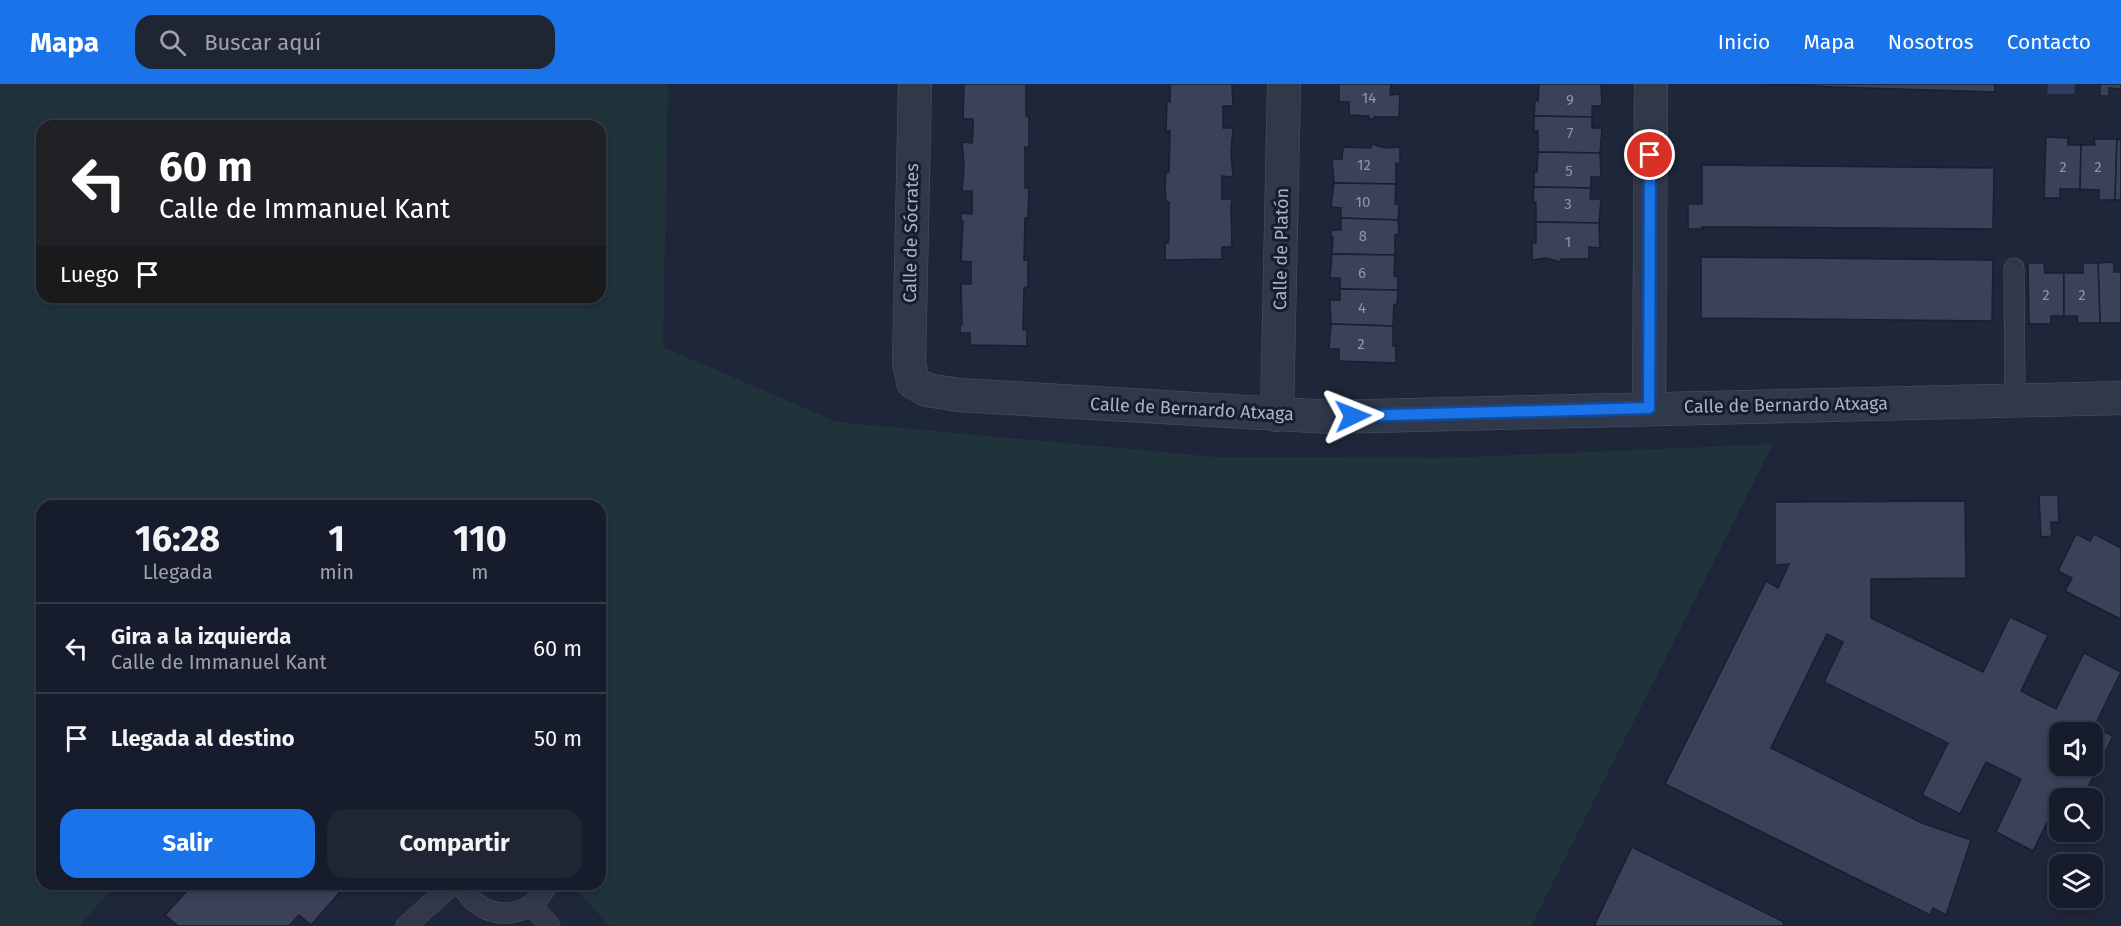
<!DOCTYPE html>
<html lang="es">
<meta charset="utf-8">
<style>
:root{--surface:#161c2b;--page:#1f2533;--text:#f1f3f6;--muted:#9ea1a9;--line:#353a47;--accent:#1a73e8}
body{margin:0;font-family:"Fira Sans",sans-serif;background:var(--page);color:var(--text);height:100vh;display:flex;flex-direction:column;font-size:22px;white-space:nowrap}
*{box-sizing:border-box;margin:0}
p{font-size:20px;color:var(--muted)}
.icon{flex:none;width:33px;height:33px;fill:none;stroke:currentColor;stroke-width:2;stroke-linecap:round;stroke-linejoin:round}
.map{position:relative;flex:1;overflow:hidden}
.sheet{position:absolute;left:36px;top:416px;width:570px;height:390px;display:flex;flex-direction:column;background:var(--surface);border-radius:18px;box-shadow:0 3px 9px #0003,0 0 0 2px var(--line)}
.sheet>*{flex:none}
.banner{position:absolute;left:36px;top:36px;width:570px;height:183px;border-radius:18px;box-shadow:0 3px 9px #0003,0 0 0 2px var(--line);background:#202124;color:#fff;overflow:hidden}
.controls{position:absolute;left:2049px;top:638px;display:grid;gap:12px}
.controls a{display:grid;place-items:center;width:54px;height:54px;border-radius:12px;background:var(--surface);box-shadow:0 3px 9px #0003,0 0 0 2px var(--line);font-size:30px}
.pin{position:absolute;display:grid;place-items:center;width:51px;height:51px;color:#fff;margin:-26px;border:3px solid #fff;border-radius:50%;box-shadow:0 2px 6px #0007}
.me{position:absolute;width:66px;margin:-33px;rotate:88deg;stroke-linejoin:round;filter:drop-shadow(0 0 4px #0008)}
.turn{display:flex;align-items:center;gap:21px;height:126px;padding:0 24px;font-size:27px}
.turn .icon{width:78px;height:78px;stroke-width:2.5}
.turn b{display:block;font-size:42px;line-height:51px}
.then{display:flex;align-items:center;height:57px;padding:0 24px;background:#0003;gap:12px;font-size:22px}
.eta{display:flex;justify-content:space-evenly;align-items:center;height:102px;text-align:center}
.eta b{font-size:36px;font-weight:700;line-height:42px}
.primary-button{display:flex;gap:12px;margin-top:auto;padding:12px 24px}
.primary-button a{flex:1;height:69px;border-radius:18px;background:var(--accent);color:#fff;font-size:24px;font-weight:700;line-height:69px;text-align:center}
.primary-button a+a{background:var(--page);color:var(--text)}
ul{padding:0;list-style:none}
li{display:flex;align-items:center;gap:18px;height:90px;padding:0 24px;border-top:2px solid var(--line)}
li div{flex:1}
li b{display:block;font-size:22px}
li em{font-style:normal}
header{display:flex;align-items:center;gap:36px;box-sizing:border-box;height:84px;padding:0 30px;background:var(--accent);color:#fff}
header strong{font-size:28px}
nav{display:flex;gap:33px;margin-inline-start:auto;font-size:21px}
.search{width:420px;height:54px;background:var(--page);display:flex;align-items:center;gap:15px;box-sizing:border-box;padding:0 21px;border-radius:18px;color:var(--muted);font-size:22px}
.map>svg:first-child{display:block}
</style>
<header>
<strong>Mapa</strong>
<div class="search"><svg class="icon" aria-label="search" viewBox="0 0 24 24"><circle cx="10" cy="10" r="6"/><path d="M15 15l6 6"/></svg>Buscar aquí</div>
<nav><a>Inicio</a><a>Mapa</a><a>Nosotros</a><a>Contacto</a></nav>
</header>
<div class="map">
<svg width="2121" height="842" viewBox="0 0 2121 842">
<rect width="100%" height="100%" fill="#1e2639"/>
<path fill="#20333a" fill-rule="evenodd" d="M0,0h668l-5,263 174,75 379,35 229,1 328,-14 -242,482h-921l-36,-38 -1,-4h27v-378h-558v378h74l-35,40 2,2h-83zM42,42h558v171h-558z"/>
<path fill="#2d3c5f" d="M2048,0h27l-1,10h-27z"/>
<g fill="#394259" stroke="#191f2f" stroke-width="1.5" fill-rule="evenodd">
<path d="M964,0h62v32l3,1v30h-4v41h4l-1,30h-3l-1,42h4v27l-4,1 -1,42 4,-1v17l-57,-1v-12h-10v-8h2l-1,-41h10v-22l-10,-1 2,-40h-2v-8l11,1v-23h-10l2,-24 -2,-25 10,1 1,-12v-12h-10z"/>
<path d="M1170,0h62l1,22h-10v22h10l-2,25 2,24 -11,-1v23h10l-1,7 1,41h-10v12l-57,1v-17h3l1,-4v-37h-3l-1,-15 1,-15h3l1,-41h-4l1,-30 3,1z"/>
<path d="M1339,0h52l-1,11 10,-1 -1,23h-25v2h-5v-3l-20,-1v-13h-10z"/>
<path d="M1539,0h62l1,22h-10v11l-58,-1 1,-15h3z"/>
<path d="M1765,0h230v8l-162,-5z"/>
<path d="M2100,0h21v5l-12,-1v8h-9z"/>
<path d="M1534,32l58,1v11h10l-2,25 -62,-1v-21h-4z"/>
<path d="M2046,53l22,1v7h13l-1,44h-20v9h-16z"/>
<path d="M2094,55h23l-2,61h-16v-10l-19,-1 1,-44h14z"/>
<path d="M2117,55l4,1v60h-6z"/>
<path d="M1371,60l15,4 14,-1v17l-4,-1v21l-62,-1 -2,-24h10l1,-12 28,1z"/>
<path d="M1538,68l62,1 1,24h-10v11l-57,-1v-15h3z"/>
<path d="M1702,81l292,3 -1,61 -259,-2h-32v2h-14v-25h14z"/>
<path d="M1334,99l62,1 -1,20 4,1 -1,15 -57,-2v-10l-10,-1z"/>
<path d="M1534,103l57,1 -1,11h11l-2,24 -63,-1v-20h-3z"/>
<path d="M1341,134l57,2 1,14 -4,1v20l-63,-1 1,-17h-2v-7h10z"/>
<path d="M1536,138l63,1 1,25 -11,-1v12h-28v3l-15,-4 -14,2v-17h4z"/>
<path d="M1332,170l63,1 -1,21 4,1v13l-58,-1v-11h-10z"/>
<path d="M1701,173l292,3 -1,61 -291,-3z"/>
<path d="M2114,178v10h7v51h-21l-2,-60z"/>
<path d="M2028,179h16l1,10h19v43h-13v8h-22z"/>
<path d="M2083,179h15l2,60h-22l-1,-7h-13v-43h19z"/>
<path d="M1340,205l58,1 -1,14 -3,1 -1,21 -62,-2 -1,-24h10z"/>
<path d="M1331,240l62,2v20h3v17l-57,-2v-12h-10z"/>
<path d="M2039,411h19l1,27h-8l1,14 -11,1z"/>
<path d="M1965,417l1,77 -95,1v39l112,54 27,-55 38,18 -27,56 35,18 28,-56 37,19 -27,55 19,9 -30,62h-24l-26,53 -37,-19 25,-53 -35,-17 -26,52 -38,-19 26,-52 -124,-61 19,-40 -16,-8 -56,114 151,75 49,17 -25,75 -13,-7 -3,7 -265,-131 101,-203 12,7 11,-24 -14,1v-63zM2060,648h32v33h-32z"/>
<path d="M2076,450l14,7 4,-7 27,14v71l-56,-28 7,-13 -14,-7z"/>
<path d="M1632,763l152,75 -1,4h-189z"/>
<path d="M193,800h154l-36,41 -12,-10 -10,11h-111l-13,-11z"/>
</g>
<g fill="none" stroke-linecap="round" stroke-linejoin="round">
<g stroke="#4f5567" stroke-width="21">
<g id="lane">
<path d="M2014,184l1,133"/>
<path d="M461,800c20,39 68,39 87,0"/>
<path d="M532,822l18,20"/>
<path d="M406,842l47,-42"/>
</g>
</g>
<g stroke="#4f5567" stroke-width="34">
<g id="street">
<path d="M915,0l-6,278 4,20 14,8 32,5 371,22 791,-19"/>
<path d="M1649,324l2,-324"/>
<path d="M1277,331l7,-331"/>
</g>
</g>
<use href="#lane" stroke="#313849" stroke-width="20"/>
<use href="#street" stroke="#313849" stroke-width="33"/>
</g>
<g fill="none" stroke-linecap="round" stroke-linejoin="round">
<g stroke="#114b97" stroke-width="15">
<path id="route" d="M1353,332l296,-8 1,-253"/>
</g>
<use href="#route" stroke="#1a73e8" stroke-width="10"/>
</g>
<g text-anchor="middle" stroke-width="6" stroke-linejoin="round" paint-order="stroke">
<g font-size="15" fill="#8e96ab">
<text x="1369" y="19">14</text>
<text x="1570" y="21">9</text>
<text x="1570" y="54">7</text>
<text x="1364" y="86">12</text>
<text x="2063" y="88">2</text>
<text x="2098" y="88">2</text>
<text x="1569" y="92">5</text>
<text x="1363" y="123">10</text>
<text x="1568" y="125">3</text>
<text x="1363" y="157">8</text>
<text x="1568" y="163">1</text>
<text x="1362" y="194">6</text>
<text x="2046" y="216">2</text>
<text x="2082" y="216">2</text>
<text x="1362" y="229">4</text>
<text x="1361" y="265">2</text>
</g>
<g font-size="18" fill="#abb2c6" stroke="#171d2d">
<text transform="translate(911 149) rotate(-89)" y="6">Calle de Sócrates</text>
<text transform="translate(1281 165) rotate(-89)" y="6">Calle de Platón</text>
<text transform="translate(1786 321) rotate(-1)" y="6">Calle de Bernardo Atxaga</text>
<text transform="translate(1192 325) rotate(3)" y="6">Calle de Bernardo Atxaga</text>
</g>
</g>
</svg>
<div class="controls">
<a><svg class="icon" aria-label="sound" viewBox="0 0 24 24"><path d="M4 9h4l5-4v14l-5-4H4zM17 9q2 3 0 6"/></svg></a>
<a><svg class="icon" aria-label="search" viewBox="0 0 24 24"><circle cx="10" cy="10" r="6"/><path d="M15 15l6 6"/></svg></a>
<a><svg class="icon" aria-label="layers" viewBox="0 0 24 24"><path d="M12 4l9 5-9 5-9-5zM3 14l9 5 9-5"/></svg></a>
</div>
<div class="pin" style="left:1650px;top:71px;background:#d93025"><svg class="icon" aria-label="arrive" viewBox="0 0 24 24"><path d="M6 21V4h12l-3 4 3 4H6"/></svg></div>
<svg class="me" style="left:1353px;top:332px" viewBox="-20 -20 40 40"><path d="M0-17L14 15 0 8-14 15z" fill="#1a73e8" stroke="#fff" stroke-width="4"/></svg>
<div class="banner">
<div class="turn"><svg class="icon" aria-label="left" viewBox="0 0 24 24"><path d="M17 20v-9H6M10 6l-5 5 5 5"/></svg><div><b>60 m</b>Calle de Immanuel Kant</div></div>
<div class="then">Luego<svg class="icon" aria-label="arrive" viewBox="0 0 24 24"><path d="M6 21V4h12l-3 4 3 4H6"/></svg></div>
</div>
<section class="sheet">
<div class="eta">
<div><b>16:28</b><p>Llegada</p></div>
<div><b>1</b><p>min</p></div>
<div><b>110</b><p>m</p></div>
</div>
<ul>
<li><svg class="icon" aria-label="left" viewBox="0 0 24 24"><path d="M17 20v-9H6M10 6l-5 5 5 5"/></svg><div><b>Gira a la izquierda</b><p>Calle de Immanuel Kant</p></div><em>60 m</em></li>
<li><svg class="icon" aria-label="arrive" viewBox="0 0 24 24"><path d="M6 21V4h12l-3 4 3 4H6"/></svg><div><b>Llegada al destino</b></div><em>50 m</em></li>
</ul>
<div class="primary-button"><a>Salir</a><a>Compartir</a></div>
</section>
</div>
